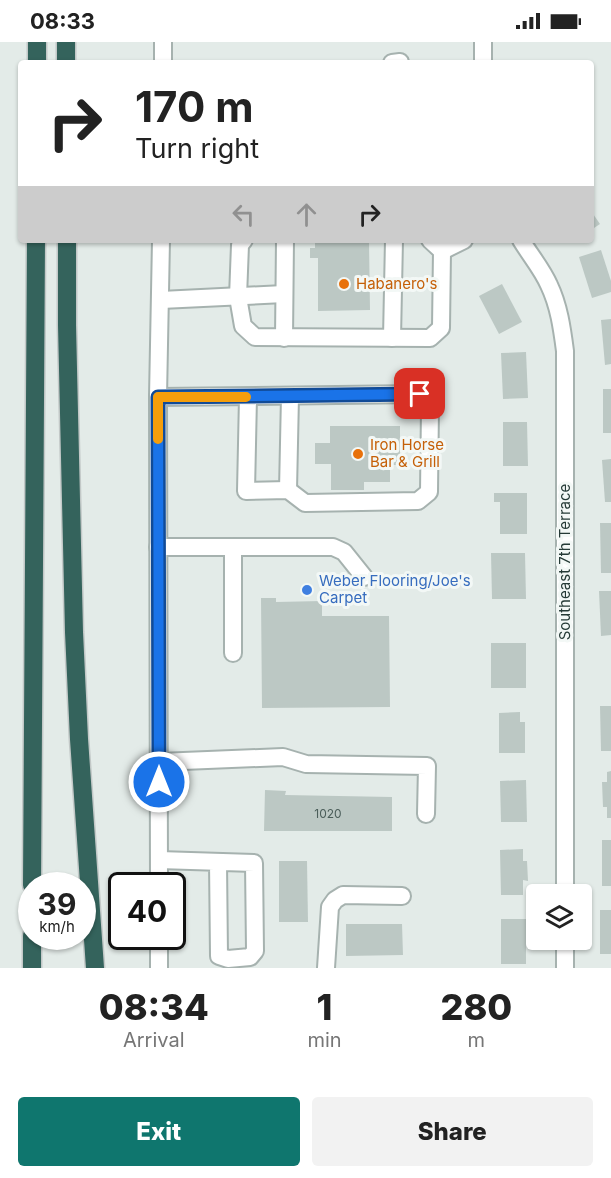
<!DOCTYPE html>
<style>
:root{--surface:#fff;--page:#f2f2f2;--text:#222;--muted:#767676;--accent:#0f766e}
body{margin:0;font-family:Inter,sans-serif;background:var(--page);color:var(--text);height:100vh;display:flex;flex-direction:column;font-size:22px;white-space:nowrap}
*{box-sizing:border-box;margin:0}
p{font-size:20px;color:var(--muted)}
.icon{flex:none;width:33px;height:33px;fill:none;stroke:currentColor;stroke-width:2;stroke-linecap:round;stroke-linejoin:round}
.map{position:relative;height:926px;overflow:hidden}
.drawer{display:flex;flex-direction:column;background:var(--surface);flex:1}
.drawer>*{flex:none}
.banner{position:absolute;left:18px;top:18px;width:576px;height:183px;border-radius:6px;box-shadow:0 2px 4px #0004;background:#fff;color:var(--text);overflow:hidden}
.fabs{position:absolute;left:526px;top:842px;display:grid;gap:12px}
.fabs a{display:grid;place-items:center;width:66px;height:66px;border-radius:6px;background:var(--surface);box-shadow:0 2px 4px #0004;font-size:30px}
.speed{position:absolute;left:18px;top:830px;display:flex;gap:12px;font-size:30px;font-weight:700;text-align:center}
.speed>*{display:grid;place-content:center;width:78px;height:78px;border-radius:50%;background:var(--surface);box-shadow:0 2px 4px #0004;line-height:1}
.speed small{font-size:15px;font-weight:400}
.speed .limit{border:3px solid #111;border-radius:9px;background:#fff;color:#111}
.pin{position:absolute;display:grid;place-items:center;width:51px;height:51px;color:#fff;margin:-26px;border-radius:12px;box-shadow:0 3px 9px #0006}
.me{position:absolute;width:66px;margin:-33px;rotate:0deg;stroke-linejoin:round;filter:drop-shadow(0 0 4px #0008)}
.turn{display:flex;align-items:center;gap:21px;height:126px;padding:0 18px;font-size:27px}
.turn .icon{width:78px;height:78px;stroke-width:2.5}
.turn b{display:block;font-size:42px;line-height:51px}
.lanes{display:flex;align-items:center;height:57px;padding:0 18px;background:#0003;justify-content:center;gap:30px;direction:ltr}
.lanes .off{opacity:.35}
.eta{display:flex;justify-content:space-evenly;align-items:center;height:102px;text-align:center}
.eta b{font-size:36px;font-weight:800;line-height:42px}
.action{display:flex;gap:12px;margin-top:auto;padding:12px 18px}
.action a{flex:1;height:69px;border-radius:6px;background:var(--accent);color:#fff;font-size:24px;font-weight:800;line-height:69px;text-align:center}
.action a+a{background:var(--page);color:var(--text)}
.status{display:flex;justify-content:space-between;align-items:center;height:42px;padding:0 30px;background:var(--surface);direction:ltr}
.status svg{height:16px;fill:currentColor}
.map>svg:first-child{display:block}
</style>
<div class="status"><b>08:33</b><svg viewBox="0 0 49 12"><path d="M0 12V9h3v3zM5 12V6h3v6zM10 12V3h3v9zM15 12V0h3v12zM26 1h20v11H26zM47 4h2v5h-2z"/></svg></div>
<div class="map">
<svg width="611" height="926" viewBox="0 0 611 926">
<rect width="100%" height="100%" fill="#e3ebe8"/>
<g fill="#bcc8c4">
<path d="M591,169l9,13 -9,6z"/>
<path d="M315,199h54l1,69 -52,1v-53h-8v-10h5z"/>
<path d="M601,208l10,31v11l-19,6 -13,-41z"/>
<path d="M502,242l20,38 -23,12 -20,-38z"/>
<path d="M611,277v45l-6,1 -4,-45z"/>
<path d="M526,310l2,46 -25,1 -2,-46z"/>
<rect x="603" y="347" width="8" height="44"/>
<path d="M503,380h24l1,44h-25z"/>
<path d="M330,384h70v39h-10v17h-26v8h-33v-26h-16v-21h15z"/>
<path d="M611,417v43h-6l-3,-42z"/>
<path d="M494,451h33v41h-27v-32h-6z"/>
<path d="M600,481h11v50h-10z"/>
<path d="M491,511h34l1,46h-34z"/>
<path d="M599,549h12v44l-10,1z"/>
<path d="M261,556h15v4l46,-1v15h67l1,91 -128,1z"/>
<rect x="491" y="601" width="35" height="45"/>
<path d="M600,664h11v45h-10z"/>
<path d="M520,670v10h5v31h-26v-40z"/>
<path d="M611,729v47h-4v-11h-4l-1,-25h5v-10z"/>
<path d="M526,738l1,42h-26l-1,-41z"/>
<path d="M265,748l21,1 -1,4 107,2v34h-128z"/>
<rect x="602" y="798" width="9" height="46"/>
<path d="M523,807v12h4l1,20 -5,-1v15h-22l-1,-45z"/>
<path d="M279,819h28l1,61h-29z"/>
<rect x="600" y="868" width="11" height="44"/>
<rect x="501" y="877" width="25" height="45"/>
<path d="M346,882h56l1,31 -57,1z"/>
</g>
<g fill="none" stroke-linecap="round" stroke-linejoin="round">
<g stroke="#a6b2af" stroke-width="20">
<g id="minor">
<path d="M163,21v-21"/>
<path d="M392,21l8,-1"/>
<path d="M483,21v-21"/>
<path d="M244,198l-4,5 -2,52 5,29 12,11 175,1 11,-10 1,-77 -12,-11"/>
<path d="M521,198c9,15 21,29 28,45 10,21 13,43 16,66v543"/>
<path d="M442,209l22,-11"/>
<path d="M161,258l123,-6"/>
<path d="M284,296l1,-98"/>
<path d="M392,296l2,-98"/>
<path d="M158,355l262,-3 10,13 -1,85 -11,9 -113,2 -17,-13 -42,1 2,-94"/>
<path d="M288,448l2,-94"/>
<path d="M158,505h175l11,5 20,25"/>
<path d="M233,505v106"/>
<path d="M159,720l124,-5 23,7 121,2 -1,48"/>
<path d="M159,818l95,3 1,88 -5,6 -22,2 -9,-3 -1,-94"/>
<path d="M159,843l-1,-488 3,-157"/>
<path d="M159,894v32"/>
<path d="M326,926l4,-61 5,-7 8,-5 59,1"/>
<path d="M565,926v-29"/>
</g>
</g>
<g stroke="#c2c8c7" stroke-width="21">
<g id="highway">
<path d="M66,0v21"/>
<path d="M37,21v-21"/>
<path d="M67,198v85l7,307 5,107 16,229"/>
<path d="M32,843l4,-645"/>
<path d="M32,894v32"/>
</g>
</g>
<use href="#minor" stroke="#fff" stroke-width="16"/>
<use href="#highway" stroke="#34635c" stroke-width="18"/>
</g>
<g fill="none" stroke-linecap="round" stroke-linejoin="round">
<g stroke="#114b97" stroke-width="15">
<path id="route" d="M159,740l-1,-385 262,-3"/>
</g>
<use href="#route" stroke="#1a73e8" stroke-width="10"/>
<path stroke="#f59e0b" stroke-width="10" d="M158,397v-42h88"/>
</g>
<g fill="#e8710a" stroke="#f3f8f6" stroke-width="2">
<circle cx="344" cy="242" r="6"/>
<circle cx="358" cy="412" r="6"/>
</g>
<circle fill="#3f7fe0" stroke="#f3f8f6" stroke-width="2" cx="307" cy="548" r="6"/>
<g text-anchor="middle" stroke-width="6" stroke-linejoin="round" paint-order="stroke">
<g font-size="12" fill="#4b5e5a">
<text x="328" y="776">1020</text>
</g>
<g font-size="15" fill="#c56008" stroke="#f3f8f6" text-anchor="start">
<text x="356" y="247">Habanero's</text>
<text x="370" y="408">Iron Horse<tspan x="370" dy="17">Bar &amp; Grill</tspan></text>
</g>
<g font-size="15" fill="#253a36" stroke="#f3f8f6">
<text transform="translate(565 520) rotate(-90)" y="5">Southeast 7th Terrace</text>
</g>
<g font-size="15" fill="#366cbe" stroke="#f3f8f6" text-anchor="start">
<text x="319" y="544">Weber Flooring/Joe's<tspan x="319" dy="17">Carpet</tspan></text>
</g>
</g>
</svg>
<div class="fabs">
<a><svg class="icon" aria-label="layers" viewBox="0 0 24 24"><path d="M12 4l9 5-9 5-9-5zM3 14l9 5 9-5"/></svg></a>
</div>
<div class="speed"><div>39<small>km/h</small></div><div class="limit">40</div></div>
<div class="pin" style="left:420px;top:352px;background:#d93025"><svg class="icon" aria-label="arrive" viewBox="0 0 24 24"><path d="M6 21V4h12l-3 4 3 4H6"/></svg></div>
<svg class="me" style="left:159px;top:740px" viewBox="-20 -20 40 40"><circle r="17" fill="#1a73e8" stroke="#fff" stroke-width="3"/><path d="M0-11L8 9 0 5-8 9z" fill="#fff"/></svg>
<div class="banner">
<div class="turn"><svg class="icon" aria-label="right" viewBox="0 0 24 24"><path d="M7 20v-9h11M14 6l5 5-5 5"/></svg><div><b>170 m</b>Turn right</div></div>
<div class="lanes"><svg class="icon off" aria-label="left" viewBox="0 0 24 24"><path d="M17 20v-9H6M10 6l-5 5 5 5"/></svg><svg class="icon off" aria-label="ahead" viewBox="0 0 24 24"><path d="M12 20V5M6 11l6-6 6 6"/></svg><svg class="icon" aria-label="right" viewBox="0 0 24 24"><path d="M7 20v-9h11M14 6l5 5-5 5"/></svg></div>
</div>
</div>
<section class="drawer">
<div class="eta">
<div><b>08:34</b><p>Arrival</p></div>
<div><b>1</b><p>min</p></div>
<div><b>280</b><p>m</p></div>
</div>
<div class="action"><a>Exit</a><a>Share</a></div>
</section>
